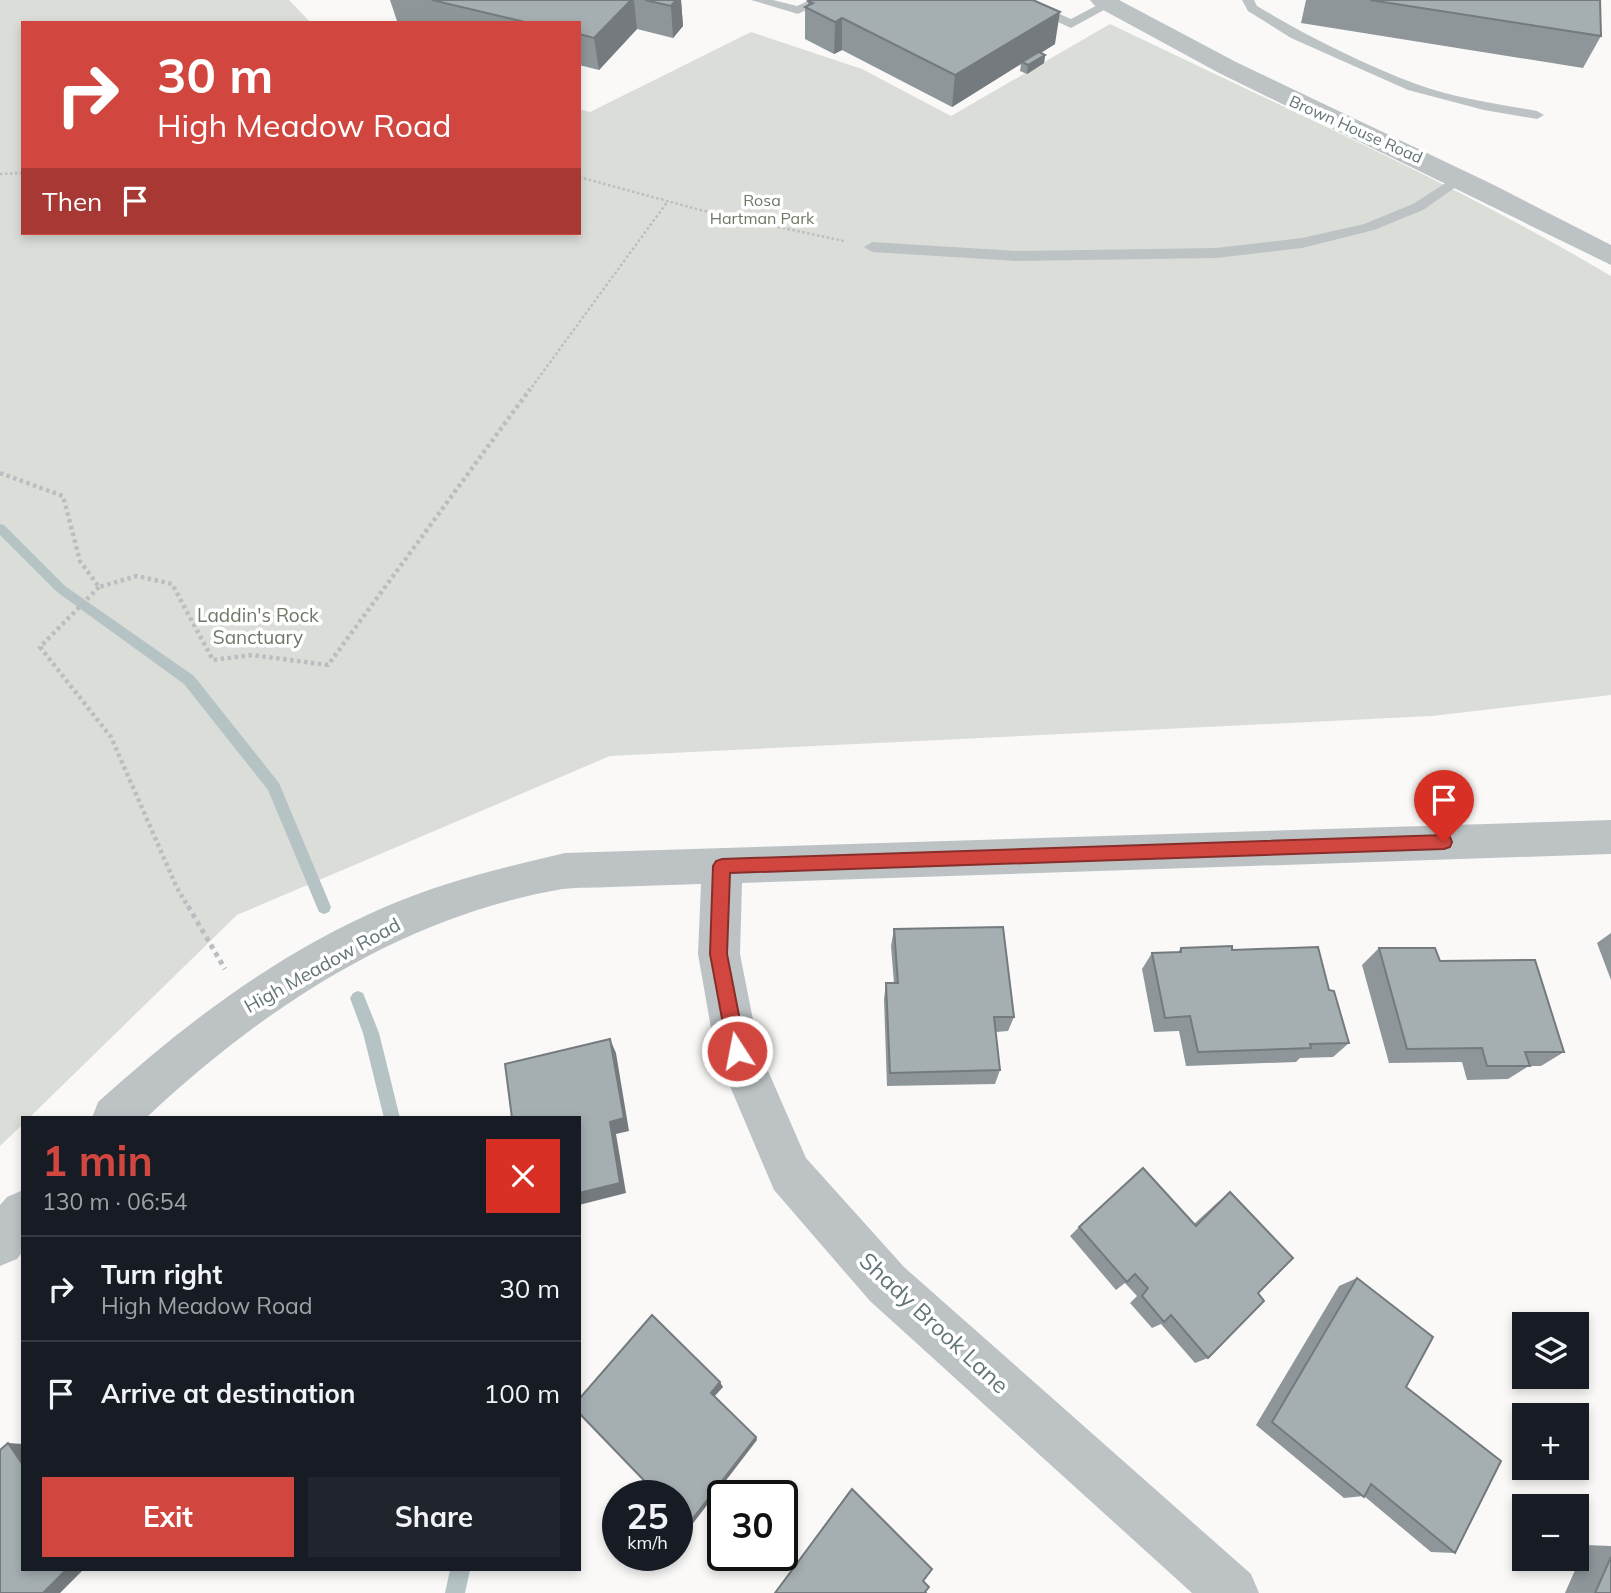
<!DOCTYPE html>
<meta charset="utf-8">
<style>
:root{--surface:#171b24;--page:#20242c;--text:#f1f3f6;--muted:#9ea1a6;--line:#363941;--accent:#d14740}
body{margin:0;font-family:Mulish,sans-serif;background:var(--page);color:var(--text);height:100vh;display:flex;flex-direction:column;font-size:26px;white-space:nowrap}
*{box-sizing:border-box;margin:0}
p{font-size:23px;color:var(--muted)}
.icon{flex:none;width:38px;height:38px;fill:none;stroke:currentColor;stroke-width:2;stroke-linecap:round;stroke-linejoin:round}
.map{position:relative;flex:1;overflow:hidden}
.side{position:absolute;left:21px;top:1116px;width:560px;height:455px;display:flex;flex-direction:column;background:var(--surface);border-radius:0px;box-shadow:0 4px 10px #0003}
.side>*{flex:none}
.banner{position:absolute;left:21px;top:21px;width:560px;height:214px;border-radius:0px;box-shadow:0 4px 10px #0003;background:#d14740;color:#fff;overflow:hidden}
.tools{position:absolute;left:1512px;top:1312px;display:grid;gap:14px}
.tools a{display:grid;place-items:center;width:77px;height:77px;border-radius:0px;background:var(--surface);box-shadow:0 4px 10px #0003;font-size:35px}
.speed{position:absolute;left:602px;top:1480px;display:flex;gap:14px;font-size:35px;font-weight:700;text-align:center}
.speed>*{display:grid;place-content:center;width:91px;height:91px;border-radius:50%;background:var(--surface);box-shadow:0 4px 10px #0003;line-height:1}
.speed small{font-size:18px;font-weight:400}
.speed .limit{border:4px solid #111;border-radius:10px;background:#fff;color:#111}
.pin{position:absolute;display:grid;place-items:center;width:60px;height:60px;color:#fff;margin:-72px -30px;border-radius:50% 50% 50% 0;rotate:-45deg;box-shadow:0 0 7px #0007}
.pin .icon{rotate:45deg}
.me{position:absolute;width:77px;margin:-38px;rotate:349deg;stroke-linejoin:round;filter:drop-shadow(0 0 5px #0008)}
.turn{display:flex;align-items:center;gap:24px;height:147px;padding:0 21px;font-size:32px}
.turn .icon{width:91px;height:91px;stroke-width:2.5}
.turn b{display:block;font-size:49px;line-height:60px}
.then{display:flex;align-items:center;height:66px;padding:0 21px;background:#0003;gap:14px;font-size:26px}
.round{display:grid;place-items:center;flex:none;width:74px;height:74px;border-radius:0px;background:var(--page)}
.headline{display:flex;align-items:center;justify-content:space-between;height:119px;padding:0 21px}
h1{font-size:42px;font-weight:700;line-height:52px;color:var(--accent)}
.action{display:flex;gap:14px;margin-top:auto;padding:14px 21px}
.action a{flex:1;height:80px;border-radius:0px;background:var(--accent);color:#fff;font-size:28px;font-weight:700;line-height:80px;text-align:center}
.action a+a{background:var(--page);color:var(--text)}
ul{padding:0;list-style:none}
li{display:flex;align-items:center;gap:21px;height:105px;padding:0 21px;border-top:2px solid var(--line)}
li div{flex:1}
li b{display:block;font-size:26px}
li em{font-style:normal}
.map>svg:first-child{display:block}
</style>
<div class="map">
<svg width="1611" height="1593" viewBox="0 0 1611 1593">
<rect width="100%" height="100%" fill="#faf9f8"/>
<path fill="#dbded8" d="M0,0h289l22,23h-288v210h556v-124l11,3 161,-80 111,37 89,47 159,-92c168,81 341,157 501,252v419l-179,21 -822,40 -373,159 -208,203h-6v6l-23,22z"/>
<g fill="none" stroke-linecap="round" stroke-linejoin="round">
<g fill="#b6c3c5" fill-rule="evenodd">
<path d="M0,524l4,1 61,61 129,90 85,107 52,124 -2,5 -5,2 -5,-2 -51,-122 -84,-106 -127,-92 -57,-57z"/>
<path d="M358,991l5,2 16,40 21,85h-16l-21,-85 -13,-35 3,-5z"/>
<path d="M450,1570h20l-5,23h-20z"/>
</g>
<g stroke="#babec0" stroke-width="2.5" stroke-dasharray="2.5 2.5" stroke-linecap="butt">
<path d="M0,174l23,-1"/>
<path d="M579,177l125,34 140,30"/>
<path d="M529,391l139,-190"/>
</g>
<g stroke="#babec0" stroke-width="4.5" stroke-dasharray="3.5 3.5" stroke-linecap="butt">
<path d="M0,473l63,23 17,65 19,26 38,-11 35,8 41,76 39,-5 76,10 202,-276"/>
<path d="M99,587l-59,60 71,90 66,151 12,20"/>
</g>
<path stroke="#babec0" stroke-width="5" stroke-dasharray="4.5 4.5" stroke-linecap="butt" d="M188,906l37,63"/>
<g fill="#bdc3c5" fill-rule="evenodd">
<path d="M751,0h22l24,6 13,-6h16l-28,14z"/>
<path d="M1010,0h17l44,19 34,-18 4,-1 6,4 -44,24z"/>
<path d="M1242,0h12l3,6c50,30 104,57 159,78 39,14 81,20 121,27l7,4 -7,4 -53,-9 -76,-20 -117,-52 -43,-27z"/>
<path d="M1461,173l7,4 -2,3 -43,30 -49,20 -72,18 -86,10 -199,3 -145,-9 -8,-5 8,-5 145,9 199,-3 86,-10 62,-14 49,-20z"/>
</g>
<g fill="#bdc3c5" fill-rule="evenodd">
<path d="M1090,0h29l117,62 258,123 117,60v20l-392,-192 -125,-68z"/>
<path d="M1611,820v34l-869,29 -2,71 19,96 47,108 98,109 347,307 8,19h-67l-322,-292 -96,-111 -59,-139 -17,-97 3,-70c-30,1 -60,2 -90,3 -15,1 -32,0 -48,2 -161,27 -300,119 -417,229h-54l6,-16c89,-80 178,-148 289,-196 57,-24 118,-39 178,-53z"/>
<path d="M23,1190v61l-6,8 -17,7v-61l7,-8z"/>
</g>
</g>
<g fill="#8e9699">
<path d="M390,0h291l2,26 -10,12 -36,-9 -38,41 -20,-5v-42h-176l-6,-2z"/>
<path d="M1306,0h294l1,36 -18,32 -282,-45z"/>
<path d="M808,1l247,43 -14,9 4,2 -1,8 -17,11 -7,-3 1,-7 -69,43 -110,-57 -8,4 -29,-15v-32l3,-2z"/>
<path d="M894,929l120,88 -6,14 -12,1 4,38 -5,14 -108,2 -3,-87 2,-16h8l-3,-37z"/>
<path d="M1611,933v47l-14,-37z"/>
<path d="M1181,948l51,2 97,40 20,53 -16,14 -33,1 -4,4 -110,4 -7,-35 -25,1 -12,-63 10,-16 26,-1z"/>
<path d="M1379,948l61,13 124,91 -23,14h-12l-21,13 -41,1 -5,-18 -73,1 -27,-98z"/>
<path d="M1230,1192l28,101 -50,65 -13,5 -34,-39 -9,4 -22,-25 7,-7 -12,-13 -9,7 -46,-54 9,-9 115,-3 23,-21z"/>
<path d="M1357,1278l49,109 49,166 -24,-1 -67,-56 -20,2 -88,-73 83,-139z"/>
<path d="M852,1489l71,92 -148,12 75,-103z"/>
<path d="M1586,1545l25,1v47h-46z"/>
</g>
<g fill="#747a7d">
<path d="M631,0h3l3,29 -38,41 -5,-32z"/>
<path d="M676,0h5l2,26 -10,12 -2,-32z"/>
<path d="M1060,12l-5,32 -31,19 -2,-1 -1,2 -69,43 3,-32z"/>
<path d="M842,18v32l-8,4 1,-32z"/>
<path d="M1045,55l-1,8 -17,11 1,-9z"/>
<path d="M610,1039l6,14 13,78 -13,3 10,59 -47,12v-12l31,-71z"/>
<path d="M720,1382l3,5 -9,10 -3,-4z"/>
<path d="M756,1437l1,3 -66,86h-4z"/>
<path d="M8,1443l15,1v21z"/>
<path d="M66,1570h17l-23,23h-17z"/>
</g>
<g fill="#a5afb2" stroke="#747a7d" stroke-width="2">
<path d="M432,0h199l-37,38 -15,-4v-11h-50z"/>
<path d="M645,0h31l-5,6z"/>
<path d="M810,0h223l27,12 -105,63 -113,-57 -7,4 -30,-15 8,-4 -5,-2z"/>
<path d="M1370,0h230l1,36z"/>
<path d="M1039,52l6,3 -17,10 -6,-3z"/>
<path d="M1003,927l11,90h-20l6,53 -110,3 -4,-90h12l-4,-54z"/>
<path d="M1232,946v4l86,-3 11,43 5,1 15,52 -39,1 1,4 -113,4 -8,-36 -25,2 -13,-65 29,-1v-4z"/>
<path d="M1379,948h56l5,13 95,-1 29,92h-39l5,14h-43l-5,-18 -75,1z"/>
<path d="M610,1039l14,79 -14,4 10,61 -41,10v-75h-67l-7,-54z"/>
<path d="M1143,1168l53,58 34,-34 63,66 -35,35 6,8 -56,57 -37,-43 -7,7 -22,-26 6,-8 -13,-14 -8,8 -48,-55z"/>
<path d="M1357,1278l76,59 -27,50 95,74 -46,92 -84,-69 -7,13 -92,-75z"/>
<path d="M652,1315l68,67 -9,11 45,44 -69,89 -10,-10v-20h-18l-80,-83v-14z"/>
<path d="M8,1443l15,22v105h43l-23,23h-43v-143z"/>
<path d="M852,1489l80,80 -9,12 6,6 -4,5 1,1h-151z"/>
<path d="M1611,1557v36h-16z"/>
</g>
<path fill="#d14740" stroke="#882e2a" stroke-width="2" d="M1444,835l6,2 2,5 -2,5 -6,2 -714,24 -3,81 19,97 -3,6 -6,2 -7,-2 -2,-6 -18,-97 3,-88 3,-5 6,-2z"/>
<g text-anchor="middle" stroke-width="7" stroke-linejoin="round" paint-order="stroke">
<g font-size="16" fill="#63747a" stroke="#fff">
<text transform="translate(1356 129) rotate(24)" y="6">Brown House Road</text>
</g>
<g font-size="16" fill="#6d7866" stroke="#fff">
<text x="762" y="206">Rosa<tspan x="762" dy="18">Hartman Park</tspan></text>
</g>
<g font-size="19" fill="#6d7866" stroke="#fff">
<text x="258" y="622">Laddin's Rock<tspan x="258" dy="22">Sanctuary</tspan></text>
</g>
<g font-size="19" fill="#63747a" stroke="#fff">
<text transform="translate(322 965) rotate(-29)" y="7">High Meadow Road</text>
</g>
<g font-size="23" fill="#63747a" stroke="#fff">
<text transform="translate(934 1323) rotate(43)" y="8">Shady Brook Lane</text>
</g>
</g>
</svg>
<div class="tools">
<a><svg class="icon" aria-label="layers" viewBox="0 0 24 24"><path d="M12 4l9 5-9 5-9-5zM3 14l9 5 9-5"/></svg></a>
<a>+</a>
<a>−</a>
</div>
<div class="speed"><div>25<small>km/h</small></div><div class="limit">30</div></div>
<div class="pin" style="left:1444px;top:842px;background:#d93025"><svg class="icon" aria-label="arrive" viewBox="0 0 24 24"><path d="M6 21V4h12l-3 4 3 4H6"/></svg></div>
<svg class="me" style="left:737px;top:1051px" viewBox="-20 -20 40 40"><circle r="17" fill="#d14740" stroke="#fff" stroke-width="3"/><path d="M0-11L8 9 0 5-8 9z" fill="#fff"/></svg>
<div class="banner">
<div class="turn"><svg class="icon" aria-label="right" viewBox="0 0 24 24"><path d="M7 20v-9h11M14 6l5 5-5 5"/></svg><div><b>30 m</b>High Meadow Road</div></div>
<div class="then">Then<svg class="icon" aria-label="arrive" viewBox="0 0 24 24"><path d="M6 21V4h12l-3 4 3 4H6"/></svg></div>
</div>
<section class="side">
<div class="headline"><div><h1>1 min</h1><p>130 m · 06:54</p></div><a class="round" style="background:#d93025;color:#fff"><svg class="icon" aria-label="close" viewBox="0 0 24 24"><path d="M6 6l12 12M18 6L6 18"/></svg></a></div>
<ul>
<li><svg class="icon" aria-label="right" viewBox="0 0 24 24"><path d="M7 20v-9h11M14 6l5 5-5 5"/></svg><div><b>Turn right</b><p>High Meadow Road</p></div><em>30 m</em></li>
<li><svg class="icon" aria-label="arrive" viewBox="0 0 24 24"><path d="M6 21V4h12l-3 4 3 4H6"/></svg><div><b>Arrive at destination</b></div><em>100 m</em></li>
</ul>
<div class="action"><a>Exit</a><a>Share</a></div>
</section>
</div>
